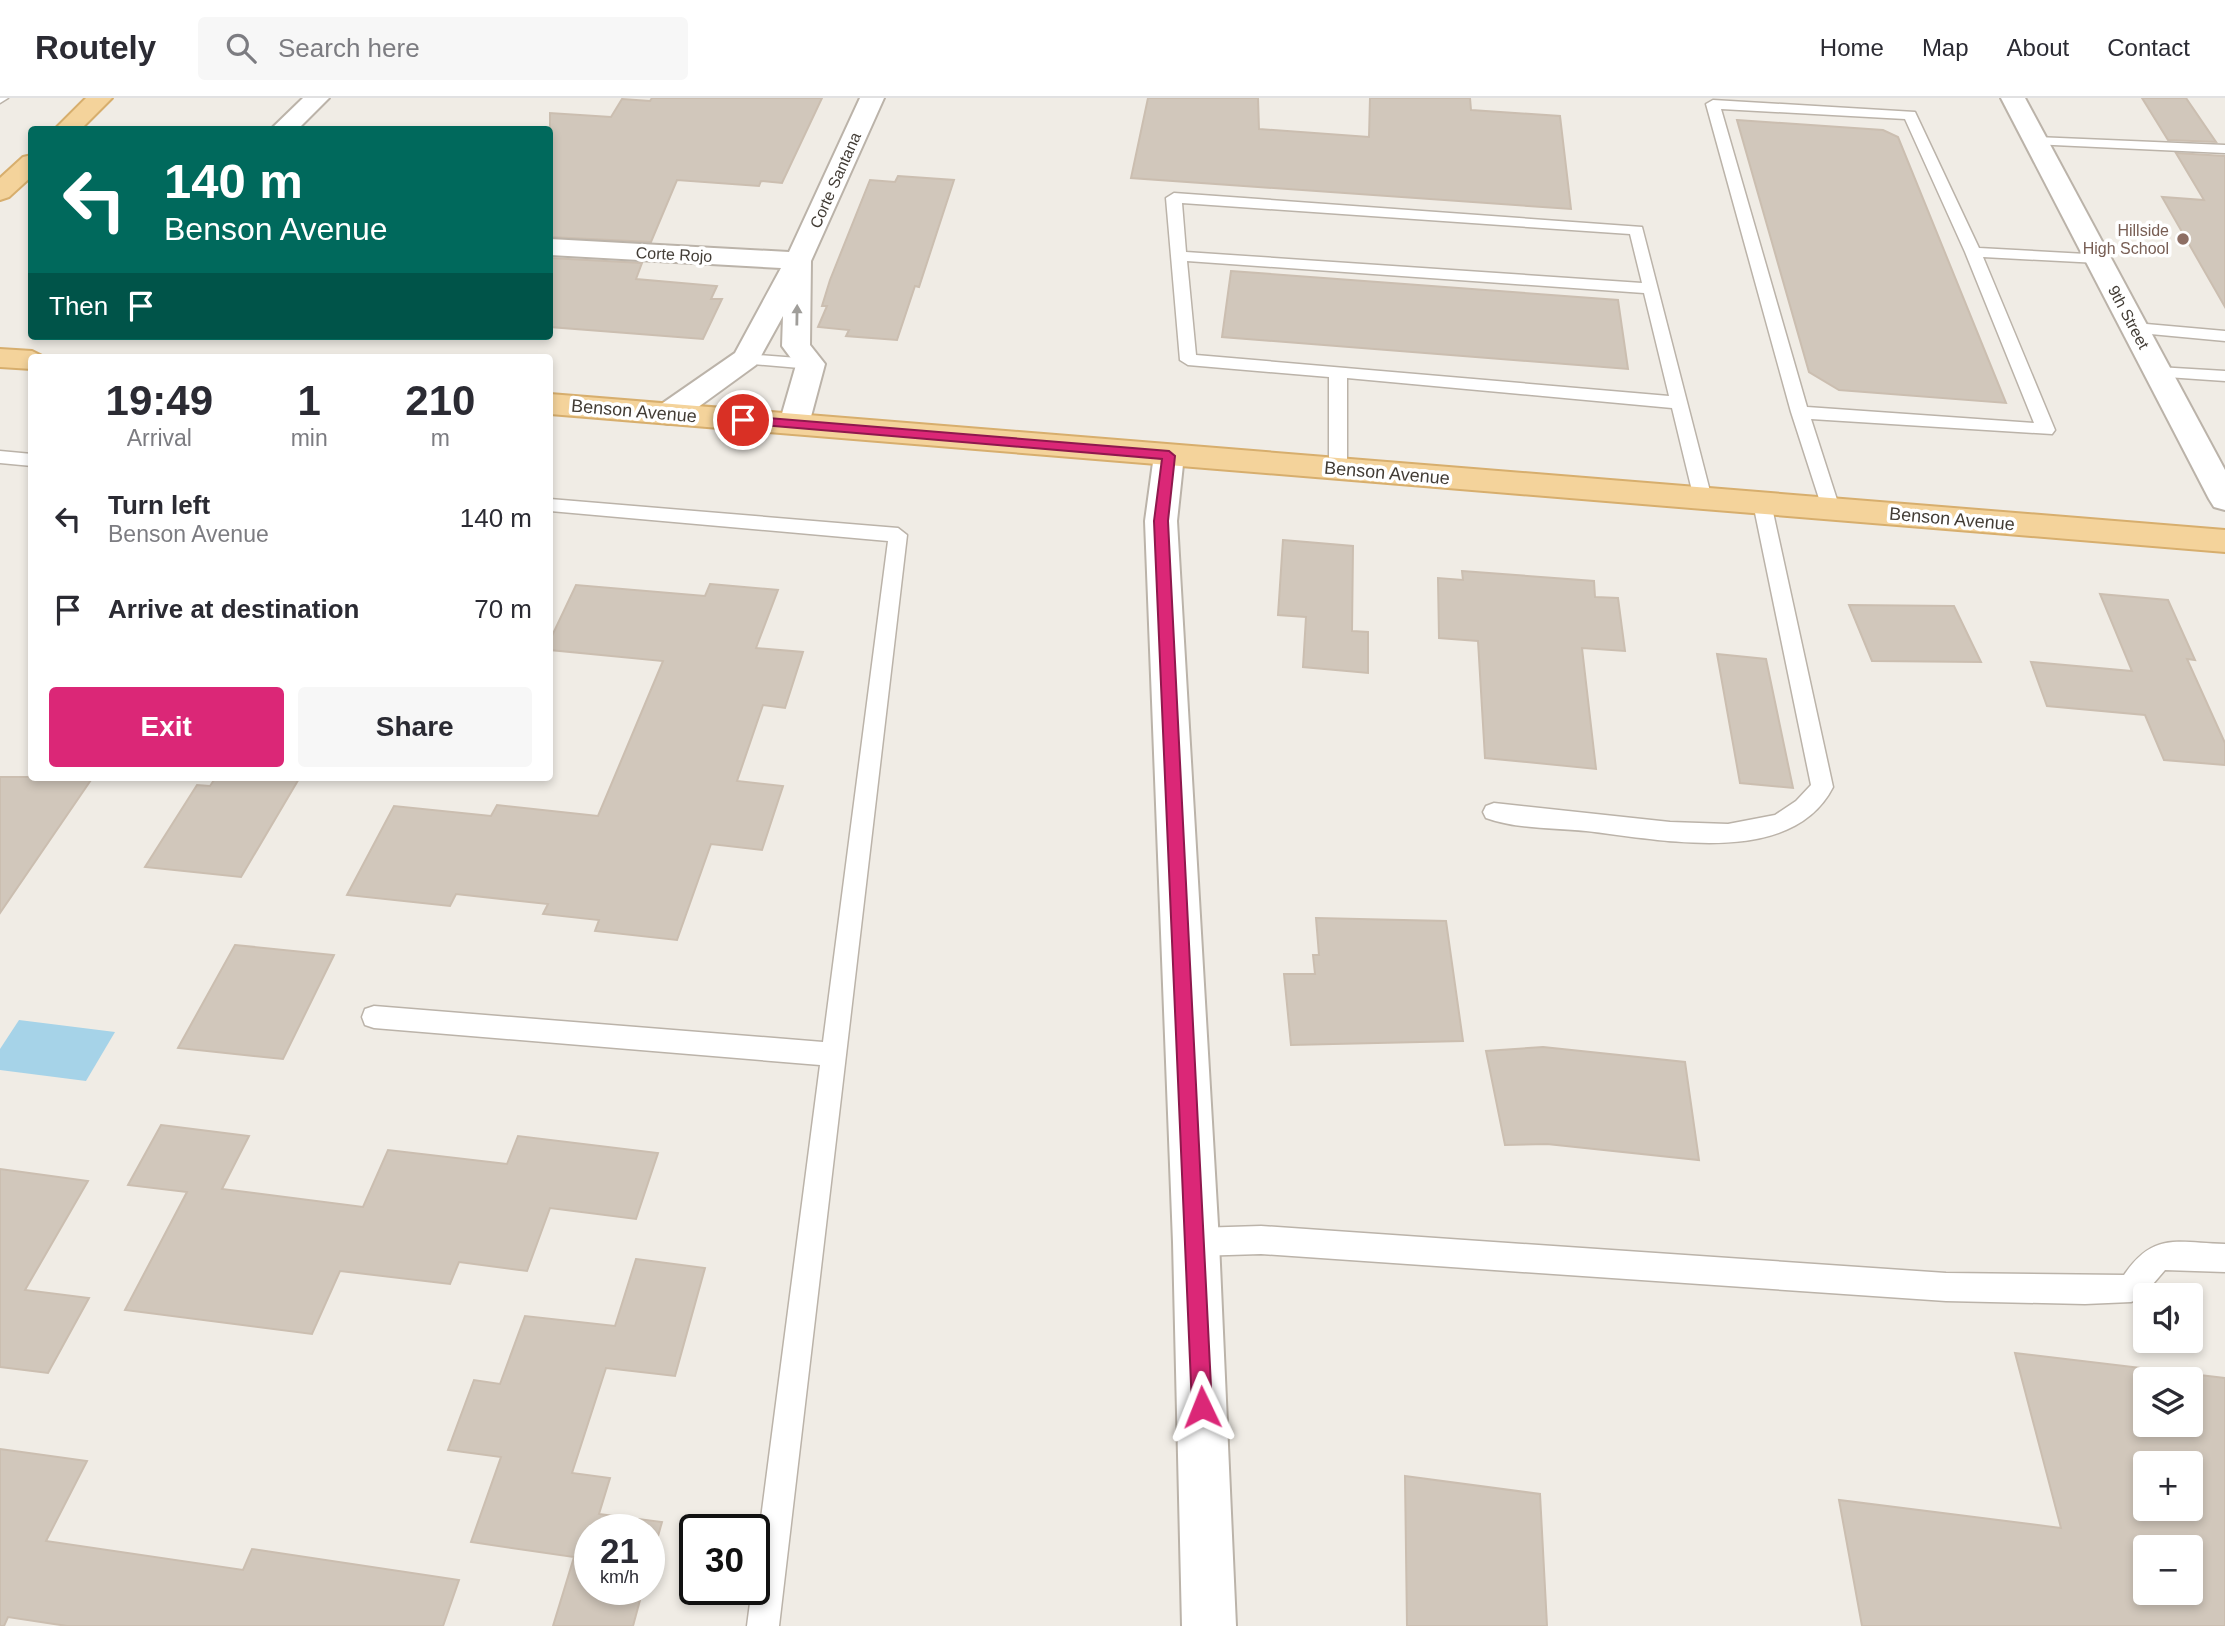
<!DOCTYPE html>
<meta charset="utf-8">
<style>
:root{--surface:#fff;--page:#f7f7f7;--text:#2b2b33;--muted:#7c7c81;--line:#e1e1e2;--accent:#db2777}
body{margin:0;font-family:Arial,sans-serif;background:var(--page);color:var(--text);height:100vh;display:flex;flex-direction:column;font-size:26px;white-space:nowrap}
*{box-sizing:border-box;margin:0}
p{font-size:23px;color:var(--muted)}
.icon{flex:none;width:38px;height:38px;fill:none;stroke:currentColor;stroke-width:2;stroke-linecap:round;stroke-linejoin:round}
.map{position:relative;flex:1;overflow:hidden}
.details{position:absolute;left:28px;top:256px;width:525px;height:427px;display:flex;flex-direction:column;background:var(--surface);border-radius:7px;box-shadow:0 4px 10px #0003}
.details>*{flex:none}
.top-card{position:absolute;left:28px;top:28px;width:525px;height:214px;border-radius:7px;box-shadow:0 4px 10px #0003;background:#00695c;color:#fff;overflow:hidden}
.tools{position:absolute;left:2133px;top:1185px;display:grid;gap:14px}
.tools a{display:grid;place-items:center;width:70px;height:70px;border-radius:7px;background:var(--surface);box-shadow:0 4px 10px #0003;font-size:35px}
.speed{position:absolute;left:574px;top:1416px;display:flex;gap:14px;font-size:35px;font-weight:700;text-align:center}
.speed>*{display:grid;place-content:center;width:91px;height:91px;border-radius:50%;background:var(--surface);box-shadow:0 4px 10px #0003;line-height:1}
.speed small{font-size:18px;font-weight:400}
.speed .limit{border:4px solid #111;border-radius:10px;background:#fff;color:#111}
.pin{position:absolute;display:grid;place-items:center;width:60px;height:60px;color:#fff;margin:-30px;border:4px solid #fff;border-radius:50%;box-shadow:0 2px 7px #0007}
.me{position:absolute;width:77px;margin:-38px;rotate:358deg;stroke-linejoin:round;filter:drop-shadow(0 0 5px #0008)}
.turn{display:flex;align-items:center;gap:24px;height:147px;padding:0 21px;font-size:32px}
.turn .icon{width:91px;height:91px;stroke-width:2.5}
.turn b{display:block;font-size:49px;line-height:60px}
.then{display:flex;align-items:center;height:66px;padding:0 21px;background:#0003;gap:14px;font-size:26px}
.eta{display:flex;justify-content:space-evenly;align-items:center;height:119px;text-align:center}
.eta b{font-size:42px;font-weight:600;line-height:49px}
.primary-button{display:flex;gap:14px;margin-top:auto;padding:14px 21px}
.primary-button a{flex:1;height:80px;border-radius:7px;background:var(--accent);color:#fff;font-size:28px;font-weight:600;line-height:80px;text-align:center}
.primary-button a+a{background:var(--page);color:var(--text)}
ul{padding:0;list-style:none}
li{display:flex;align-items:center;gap:21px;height:91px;padding:0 21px}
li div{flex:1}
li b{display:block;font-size:26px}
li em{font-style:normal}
header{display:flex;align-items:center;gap:42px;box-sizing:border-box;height:98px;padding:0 35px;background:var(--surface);border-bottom:2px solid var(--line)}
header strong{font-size:33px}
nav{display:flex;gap:38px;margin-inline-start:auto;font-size:24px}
.search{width:490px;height:63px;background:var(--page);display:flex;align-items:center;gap:18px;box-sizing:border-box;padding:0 24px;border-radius:7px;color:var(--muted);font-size:26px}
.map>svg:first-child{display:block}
</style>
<header>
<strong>Routely</strong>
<div class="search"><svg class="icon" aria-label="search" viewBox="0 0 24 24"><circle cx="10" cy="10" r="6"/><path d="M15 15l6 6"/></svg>Search here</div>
<nav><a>Home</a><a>Map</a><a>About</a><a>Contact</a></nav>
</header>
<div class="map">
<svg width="2225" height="1528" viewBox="0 0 2225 1528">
<rect width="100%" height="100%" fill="#f0ece5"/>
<path fill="#a6d3e8" d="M19,922l96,12 -29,49 -86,-11v-21z"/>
<g fill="#d1c7bb" stroke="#cbbeb0" stroke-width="2" fill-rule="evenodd">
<path d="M652,0h170l-40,85 -21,-2 -2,5 -82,-6 -26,62 -101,-5v-124l61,4 11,-18 28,2z"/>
<path d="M1148,0h110l1,31 110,8 1,-39h100l1,12 89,6 11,93 -440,-31z"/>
<path d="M2142,0h44l30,44 -48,-2z"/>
<path d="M1737,22l146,10 15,7 108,266 -167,-13 -30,-18z"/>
<path d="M2176,55l49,3v151l-63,-110 42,3z"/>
<path d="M898,78l56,4 -35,107 -4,-1 -18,54 -51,-4 3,-6 -31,-3 9,-21h-5l8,-26 40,-100 25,2z"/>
<path d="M550,160l92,5 -6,16 81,7 -6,13h11l-19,40 -153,-12z"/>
<path d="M1231,173l387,29 10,69 -406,-32z"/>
<path d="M1283,442l70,6 -1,85 16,1v41l-65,-6 3,-50 -28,-2z"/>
<path d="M1462,473l132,10 1,16 23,1 7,53 -43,-3 14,121 -111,-11 -7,-117 -39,-3 -1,-60 25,2z"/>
<path d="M710,486l68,6 -22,58 47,4 -18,56 -22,-3 -26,76 46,5 -21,64 -51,-6 -34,96 -82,-9 4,-11 -56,-6 5,-10 -92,-10 -6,12 -103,-11 47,-89 97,10 6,-11 101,11 65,-155 -113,-11v-10l26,-55 129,11z"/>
<path d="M2100,496l68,6 27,60 -8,-1 38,84v22l-61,-5 -19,-45 -98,-9 -16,-44 101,9z"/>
<path d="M1849,507l105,1 27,56 -109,-1z"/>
<path d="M1717,556l49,5 27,129 -53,-5z"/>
<path d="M0,679h93l-93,136z"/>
<path d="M216,679h84l-59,100 -96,-10 52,-82 13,1z"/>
<path d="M1316,820l130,3 17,120 -172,4 -7,-71h31l-2,-19h6z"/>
<path d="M235,847l99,10 -51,104 -105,-11z"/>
<path d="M1543,949l142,15 14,98 -152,-16 -42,1 -19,-94z"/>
<path d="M161,1027l88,11 -27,53 141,18 25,-57 119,14 11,-28 140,17 -22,66 -86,-11 -23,63 -68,-9 -9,22 -110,-13 -28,63 -187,-24 62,-118 -59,-7z"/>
<path d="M0,1071l88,12 -63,109 64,8 -41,75 -48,-6z"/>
<path d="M636,1161l69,9 -30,108 -69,-8 -34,105 38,5 -11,36 63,8 -13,46v-38h-59v59h53l-10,37h-80l21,-69 -103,-15 30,-85 -53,-7 26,-70 26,4 25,-68 90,10z"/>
<path d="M2015,1255l210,25v248h-363l-23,-126 222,28zM2146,1281h45v45h-45zM2146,1365h45v45h-45zM2146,1449h45v45h-45z"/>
<path d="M0,1351l87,12 -41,80 197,29 9,-21 207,31 -16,46h-376l-59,-9 -4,9h-4z"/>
<path d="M1405,1378l135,18 7,132h-140z"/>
</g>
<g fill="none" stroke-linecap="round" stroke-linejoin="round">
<g stroke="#bbb3a9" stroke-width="3">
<g id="service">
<path d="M0,0h8l-8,5z"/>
<path d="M1713,2l202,12 64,136 125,7v6l-6,2 -115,-6 72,173 -3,4 -241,-15 29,90 -9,6 -7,-1 -33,-102 -85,-308zM1721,11l184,10 60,133 69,171 -227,-16z"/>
<path d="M2036,39l189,8v8l-194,-9v-6z"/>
<path d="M1174,95l468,34 70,272 -9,6 -9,-6 -22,-91 -325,-30v91l-3,4h-12l-3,-4v-92l-141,-12 -8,-5 -14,-162zM1182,105l448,31 12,49 -456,-31zM1187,163l457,32 25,103 -473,-41z"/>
<path d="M2135,225l90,8v10l-96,-9v-8z"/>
<path d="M746,256l65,5 8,5 -8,5 -71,-6 -2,-4 2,-4z"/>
<path d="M2158,269l67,4v10l-73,-5 -3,-4z"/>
<path d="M0,353l32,3v12l-32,-3z"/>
<path d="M1762,399l9,6 62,284c-42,82 -174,52 -247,44 -31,-3 -70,-2 -100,-13l-3,-6 3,-6 8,-3 176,19 58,2 47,-9 21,-14 15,-16 -58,-282z"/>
<path d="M550,401l348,29 9,7 -128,1091h-32l73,-561 -446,-37 -9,-3 -3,-8 3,-8 9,-3 449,36 65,-501 -338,-30z"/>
<path d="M1261,1128l685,47 178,2c30,-44 53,-32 101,-31v28l-60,-2 -24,28 -10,4 -46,2 -139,-3 -685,-47 -65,2 -10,-4 -4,-10 4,-10 10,-4z"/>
</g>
</g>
<g stroke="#bbb3a9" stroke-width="4">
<g id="minor">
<path d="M303,0h26l-32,32h-27z"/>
<path d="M860,0h24l-73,163 -1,84 15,19 -16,60 -4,7 -11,3 -11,-3 -4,-7 17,-59 -14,-19 1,-30 -27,49 -77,56 -11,3 -11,-3 -4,-7 4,-7 78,-54 46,-85 -231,-13v-16l239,13z"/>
<path d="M1169,347l11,3 4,7 -7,66 42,721 17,384h-54l-9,-384 -28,-721 9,-66 4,-7z"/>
</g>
</g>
<g stroke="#bbb3a9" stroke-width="4">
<path id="tertiary" d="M2001,0h24l200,372v40l-11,-3 -5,-8z"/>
</g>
<g stroke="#d7ae6d" stroke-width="4">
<g id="primary">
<path d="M86,0h26l-32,32h-26z"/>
<path d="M32,57v21l-23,21 -9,3v-22l23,-21z"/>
<path d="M0,251l32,2 12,6h-12v12l-32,-2z"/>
<path d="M550,296l1675,136v22l-1675,-138z"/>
</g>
</g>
<use href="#service" fill="#fff" fill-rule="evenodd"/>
<use href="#minor" fill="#fff" fill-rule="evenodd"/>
<use href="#tertiary" fill="#fff" fill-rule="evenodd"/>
<use href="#primary" fill="#f4d39b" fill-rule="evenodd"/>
</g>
<defs><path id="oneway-solid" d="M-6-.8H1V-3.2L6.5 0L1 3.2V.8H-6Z" transform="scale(1.75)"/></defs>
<use fill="#a09e9a" href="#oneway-solid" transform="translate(797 217) rotate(-89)"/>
<path fill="#db2777" stroke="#8e194d" stroke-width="2" d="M743,318l426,35 6,5 -7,65 44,886 -3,7 -7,3 -7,-3 -3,-7 -38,-886 8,-62 -423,-36 -2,-3z"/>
<circle fill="#8d6e63" stroke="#fff" stroke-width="2.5" cx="2183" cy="141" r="7"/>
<g text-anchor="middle" stroke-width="7" stroke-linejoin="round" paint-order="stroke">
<g font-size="16" fill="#423c35" stroke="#fff">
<text transform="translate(835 82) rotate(-66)" y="6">Corte Santana</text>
<text transform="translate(674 156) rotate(3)" y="6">Corte Rojo</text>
<text transform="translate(2129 219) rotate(62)" y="6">9th Street</text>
</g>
<g font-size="16" fill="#785e54" stroke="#fff" text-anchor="end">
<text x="2169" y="138">Hillside<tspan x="2169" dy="18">High School</tspan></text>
</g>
<g font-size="18" fill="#423c35" stroke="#fff">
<text transform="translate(634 313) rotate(5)" y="6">Benson Avenue</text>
<text transform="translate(1387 375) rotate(5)" y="6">Benson Avenue</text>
<text transform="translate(1952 421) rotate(5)" y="6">Benson Avenue</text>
</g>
</g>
</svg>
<div class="tools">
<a><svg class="icon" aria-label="sound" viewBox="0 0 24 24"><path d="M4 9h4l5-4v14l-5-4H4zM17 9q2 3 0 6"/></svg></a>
<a><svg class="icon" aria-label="layers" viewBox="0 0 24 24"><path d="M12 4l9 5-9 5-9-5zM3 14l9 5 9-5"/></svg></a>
<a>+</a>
<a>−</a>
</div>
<div class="speed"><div>21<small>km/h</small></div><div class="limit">30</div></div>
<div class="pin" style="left:743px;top:322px;background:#d93025"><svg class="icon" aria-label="arrive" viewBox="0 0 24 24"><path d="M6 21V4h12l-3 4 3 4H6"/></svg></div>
<svg class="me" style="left:1202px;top:1309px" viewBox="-20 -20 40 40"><path d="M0-17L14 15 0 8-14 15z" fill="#db2777" stroke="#fff" stroke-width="4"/></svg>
<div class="top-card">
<div class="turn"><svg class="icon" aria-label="left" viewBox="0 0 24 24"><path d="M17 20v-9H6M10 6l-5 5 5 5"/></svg><div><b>140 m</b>Benson Avenue</div></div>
<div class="then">Then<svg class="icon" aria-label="arrive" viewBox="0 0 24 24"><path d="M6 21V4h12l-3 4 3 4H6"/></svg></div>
</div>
<section class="details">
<div class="eta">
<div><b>19:49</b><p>Arrival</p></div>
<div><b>1</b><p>min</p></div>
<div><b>210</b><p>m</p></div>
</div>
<ul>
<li><svg class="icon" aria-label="left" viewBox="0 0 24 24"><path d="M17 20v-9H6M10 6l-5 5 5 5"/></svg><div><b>Turn left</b><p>Benson Avenue</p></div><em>140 m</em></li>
<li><svg class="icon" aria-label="arrive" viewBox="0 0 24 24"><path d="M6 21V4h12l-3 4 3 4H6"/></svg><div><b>Arrive at destination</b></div><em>70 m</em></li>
</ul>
<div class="primary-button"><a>Exit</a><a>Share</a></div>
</section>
</div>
